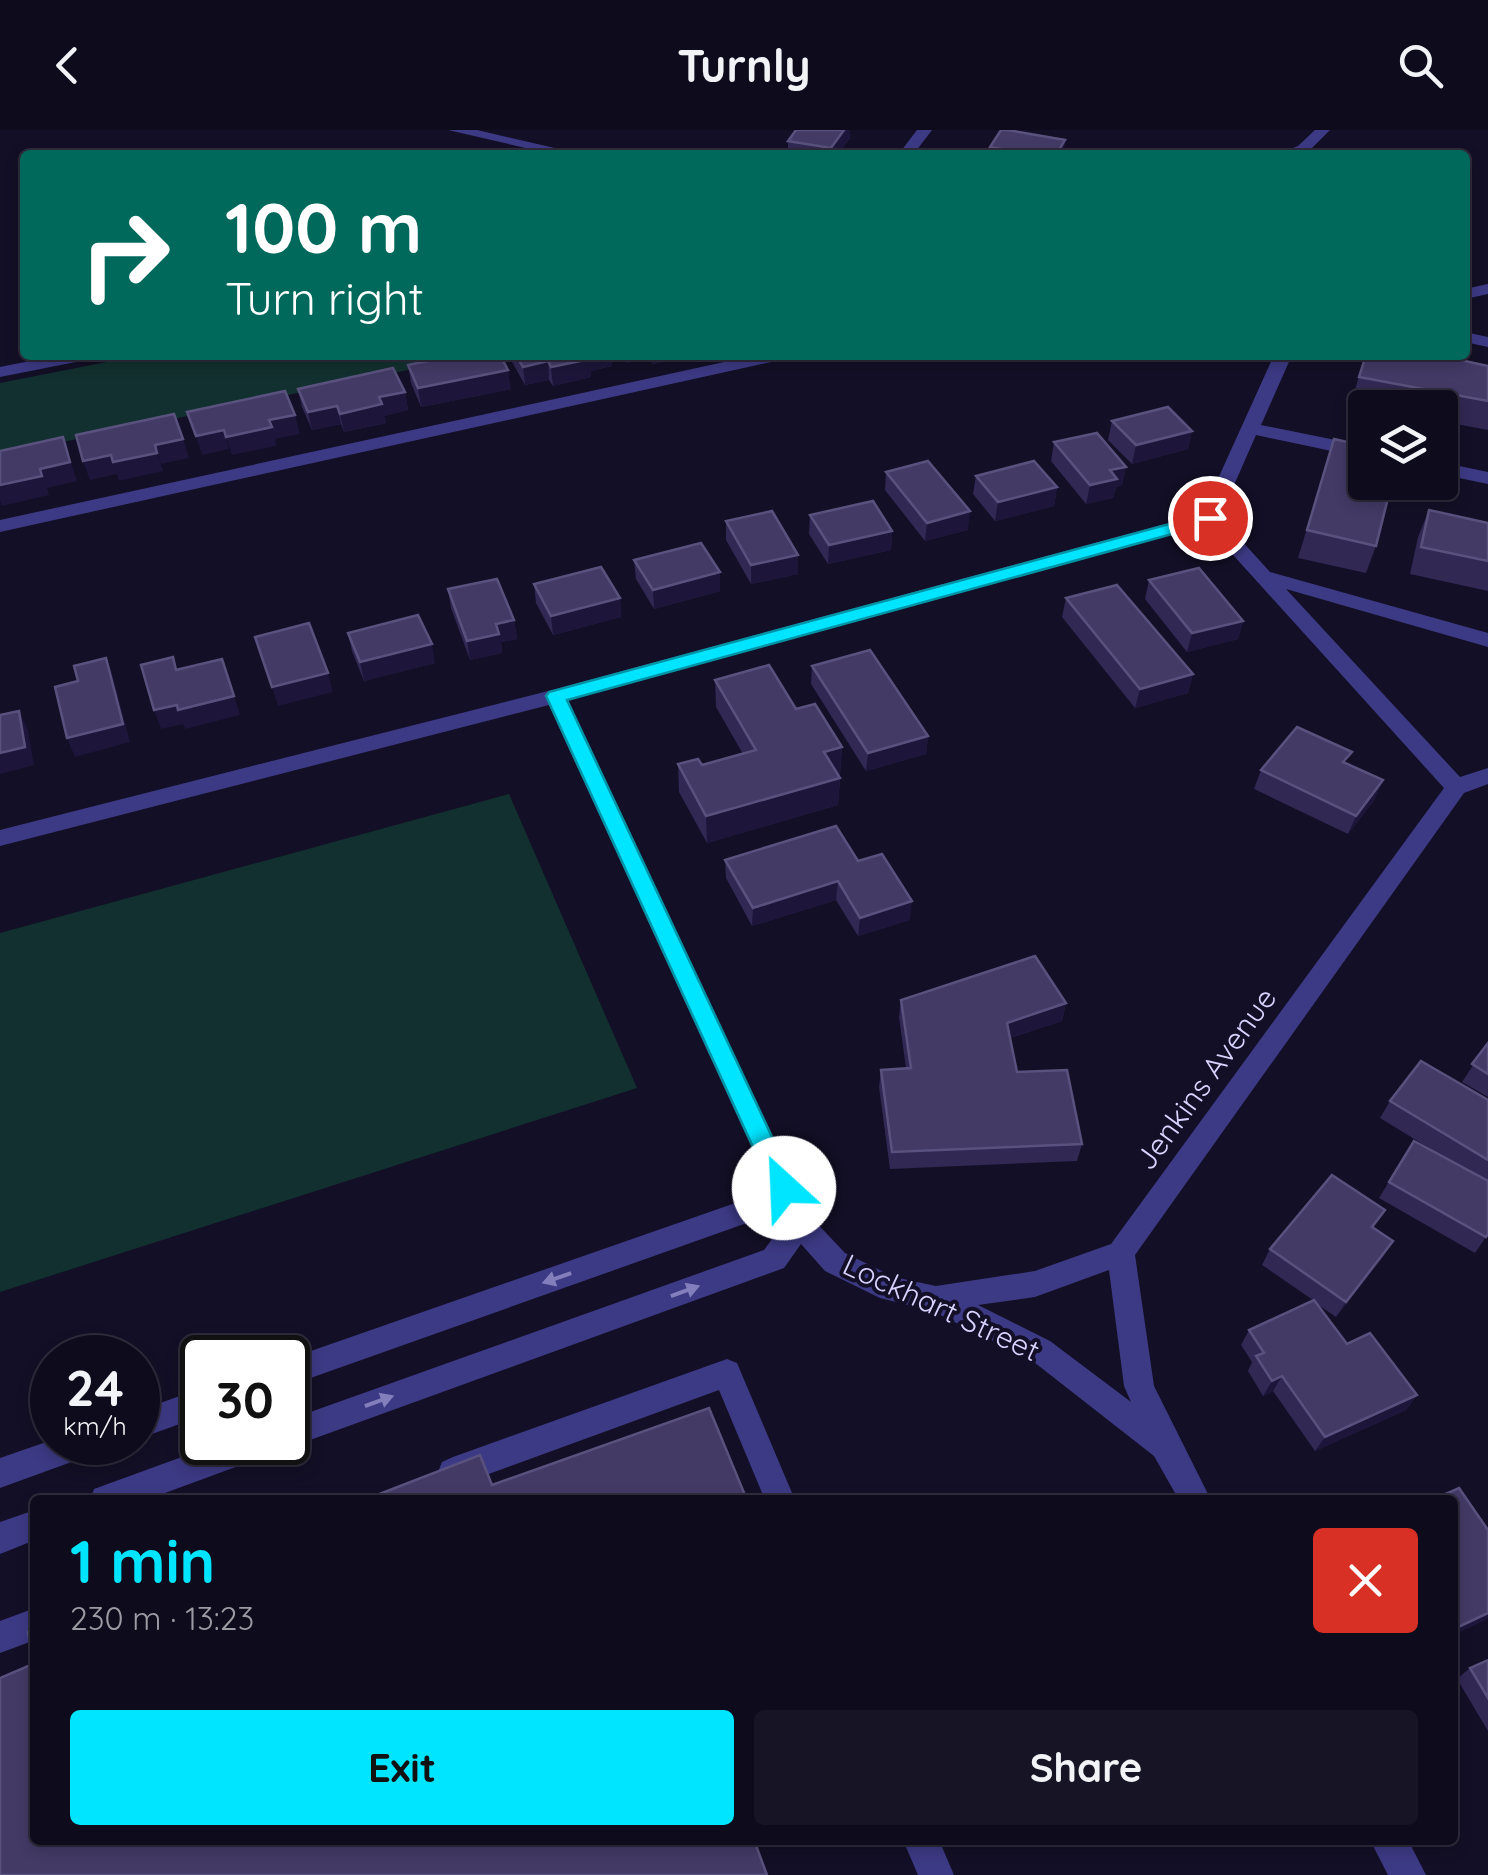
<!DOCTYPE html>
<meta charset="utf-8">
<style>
:root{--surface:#0e0b1c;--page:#171425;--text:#f1f3f6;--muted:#9b9ba3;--line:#2e2b3b;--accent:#00e5ff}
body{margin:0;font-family:Quicksand,sans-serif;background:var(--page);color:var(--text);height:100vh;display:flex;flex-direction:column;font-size:38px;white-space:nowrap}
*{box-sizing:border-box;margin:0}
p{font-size:32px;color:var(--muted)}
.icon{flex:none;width:55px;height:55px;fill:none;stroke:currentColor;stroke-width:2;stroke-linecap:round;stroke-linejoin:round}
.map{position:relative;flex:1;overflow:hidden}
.sheet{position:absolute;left:30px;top:1365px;width:1428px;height:350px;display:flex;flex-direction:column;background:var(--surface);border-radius:10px;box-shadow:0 5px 15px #0003,0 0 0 2px var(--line)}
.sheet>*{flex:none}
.guide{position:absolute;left:20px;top:20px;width:1450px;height:210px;border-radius:10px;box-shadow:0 5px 15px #0003,0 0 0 2px var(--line);background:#00695c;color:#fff;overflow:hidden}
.tools{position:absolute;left:1348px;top:260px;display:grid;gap:20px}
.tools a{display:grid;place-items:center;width:110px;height:110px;border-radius:10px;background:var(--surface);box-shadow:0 5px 15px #0003,0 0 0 2px var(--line);font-size:50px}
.speed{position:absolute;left:30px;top:1205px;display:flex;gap:20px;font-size:50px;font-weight:700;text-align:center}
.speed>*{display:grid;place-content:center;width:130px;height:130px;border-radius:50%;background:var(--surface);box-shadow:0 5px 15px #0003,0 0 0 2px var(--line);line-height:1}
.speed small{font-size:25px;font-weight:400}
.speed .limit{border:5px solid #111;border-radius:15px;background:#fff;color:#111}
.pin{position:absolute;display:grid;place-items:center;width:85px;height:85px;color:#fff;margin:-42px;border:5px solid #fff;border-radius:50%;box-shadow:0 2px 10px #0007}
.me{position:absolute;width:110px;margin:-55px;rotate:335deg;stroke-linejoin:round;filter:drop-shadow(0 0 8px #0008)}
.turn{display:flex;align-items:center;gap:35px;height:210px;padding:0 40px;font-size:45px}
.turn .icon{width:130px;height:130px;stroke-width:2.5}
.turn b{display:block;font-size:70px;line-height:85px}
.round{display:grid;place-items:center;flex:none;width:105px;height:105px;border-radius:10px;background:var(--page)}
.headline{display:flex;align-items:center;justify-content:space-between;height:170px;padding:0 40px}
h1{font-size:60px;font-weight:800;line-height:75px;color:var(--accent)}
.button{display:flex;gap:20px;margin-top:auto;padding:20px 40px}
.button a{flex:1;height:115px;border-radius:10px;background:var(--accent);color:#111;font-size:40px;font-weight:800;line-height:115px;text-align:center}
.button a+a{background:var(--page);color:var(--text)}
header{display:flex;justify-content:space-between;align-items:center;height:130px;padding:0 40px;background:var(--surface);font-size:45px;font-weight:800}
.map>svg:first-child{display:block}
</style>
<header><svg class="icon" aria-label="back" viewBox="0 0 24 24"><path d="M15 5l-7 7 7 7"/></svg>Turnly<svg class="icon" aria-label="search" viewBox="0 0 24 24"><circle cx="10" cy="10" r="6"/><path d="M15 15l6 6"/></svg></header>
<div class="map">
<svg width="1488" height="1745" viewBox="0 0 1488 1745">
<rect width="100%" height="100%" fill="#130f26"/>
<g fill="#12302f">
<path d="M142,225h338l-480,100v-72z"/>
<path d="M509,664l128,294 -637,204v-359z"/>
</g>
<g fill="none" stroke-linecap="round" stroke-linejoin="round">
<g fill="#3d3a85" fill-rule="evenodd">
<path d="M448,0h29l108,25h-29z"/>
<path d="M917,0h15l-19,25h-15z"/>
<path d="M1315,0h15l-22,22 -32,3 22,-9z"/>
<path d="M1488,154v10l-23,5v-10z"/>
<path d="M1465,202l23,5v10l-23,-5z"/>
<path d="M60,225h35l-9,5 -86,17v-10z"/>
<path d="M756,225h33l-9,5 -780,172v-12z"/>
<path d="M1274,225h18l-31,70 104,21v12l-109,-23 -36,82 50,55 218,61v14l-202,-58 174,188 28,-9v16l-24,9 -329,462 19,131 57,114h-32l-25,-44 -124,-97 -98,-48 -52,-13 -55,-27 -24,-27 -17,24 -496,180 -9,-3 -3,7 -130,48h-56l4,-11 129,-47h65v-22l476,-170 14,-19 -34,-7 -456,162v-27l456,-159 35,7 -230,-502 -549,141v-16l556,-141 646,-175zM1206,395l238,263 -333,456 -76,27 -99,15 -42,-9 -49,-24 -35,-37 -242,-516zM1109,1140l15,116 7,16 -81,-61 -72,-36 57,-8z"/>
<path d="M1440,332l48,10v12l-48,-10z"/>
<path d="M727,1229l10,4 58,137h-30l-46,-110 -266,97 -11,-5 -4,-10 4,-10 11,-5z"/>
<path d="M202,1258v28l-64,23v-28z"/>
<path d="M52,1310l51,2 -4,10 -99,36v-30z"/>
<path d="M35,1380v30l-35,14v-32z"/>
<path d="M35,1478v32l-35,13v-32z"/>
<path d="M903,1710h36l15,35h-36z"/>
<path d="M1370,1710h38l18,35h-38z"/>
</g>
</g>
<g fill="#312854">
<path d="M796,0h54v8l-13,17h-49v-14z"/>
<path d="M1065,10l-2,15h-73v-8z"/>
<path d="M511,225h100l1,11 -21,5v6l-38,9 -4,-6 -24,5 -13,-23z"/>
<path d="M622,225h70l-39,9 -4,-6 -22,5z"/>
<path d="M1365,225l123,11v64l-48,-9v-13h-69l-20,-4z"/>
<path d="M408,235l103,24 -90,18 -10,-24z"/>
<path d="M298,259l107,3 3,18 -24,6 2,7 -42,9 -3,-8 -29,6 -10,-23z"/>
<path d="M1112,291l80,10 -4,18 -56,15 -24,-24z"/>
<path d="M1334,309l42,107 -10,27 -68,-15z"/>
<path d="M1054,312l72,25 -4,18 -6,2 -3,11 -27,6 -35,-43z"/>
<path d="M886,342l82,58 -43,11 -40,-51z"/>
<path d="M976,346l81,11 -3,19 -59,15 -22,-27z"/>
<path d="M1429,380l59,13v68l-78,-17 8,-37z"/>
<path d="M810,385l82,16 -1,19 -63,14 -19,-30z"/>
<path d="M726,391l72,53 -47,10 -25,-44z"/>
<path d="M634,430l86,31 -66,18 -18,-30z"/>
<path d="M1149,450l94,41 -5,18 -51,13 -42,-53z"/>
<path d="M534,454l86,14 1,19 -68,18 -17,-32z"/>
<path d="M448,459l66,31 3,19 -16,3 1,11 -32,7 -19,-52z"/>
<path d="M1066,468l127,76 -5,19 -53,15 -73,-91z"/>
<path d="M348,503l87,30 -71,18 -12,-30z"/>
<path d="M812,536l116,70 -2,18 -60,17 -55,-87z"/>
<path d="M715,550l81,29 46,38 -2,27 -2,1 2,3 -2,27 -131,38 -28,-51 -1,-28 24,1 41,-11 -27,-47z"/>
<path d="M1261,640l114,29 -27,35 -94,-45z"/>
<path d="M725,730l133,1 52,59 -52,16 -22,-36 -84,26 -26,-48z"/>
<path d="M901,870l165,3 -4,18 -52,17 7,34 65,72 -5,17 -187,8 -11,-82 2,-17 25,-2 -7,-51z"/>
<path d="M1488,913v54l-26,-15z"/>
<path d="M1488,970v134l-13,19 -96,-55 35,-57 33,18 -67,-41 10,-17z"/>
<path d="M1374,1098l19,13 -10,16 -47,60 -19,-13 30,40 70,51 -11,15 -91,41 -42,-60 -10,5 -15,-25 4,-9 -11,-17 8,-15 64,-30 -51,-35 8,-16z"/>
<path d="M1488,1530v71l-31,-52 13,-11z"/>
</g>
<g fill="#1d163a">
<path d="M844,0h6v8l-13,17h-6v-7z"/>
<path d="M1065,10l-2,15h-7z"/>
<path d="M587,225h24l1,11 -21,5v6l-38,9 -2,-19z"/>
<path d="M627,225h22v3l-22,5z"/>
<path d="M652,225h40l-39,9z"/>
<path d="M548,231l1,19 -24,5 -2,-18z"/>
<path d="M508,240l3,19 -90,18 -3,-19z"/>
<path d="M405,262l3,18 -24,6 2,7 -42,9 -4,-18 39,-17z"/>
<path d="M337,276l4,18 -29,6 -4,-18z"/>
<path d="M295,285l5,19 -25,5 1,7 -44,9 -6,-18 43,-17z"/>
<path d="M224,300l5,19 -27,6 -6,-19z"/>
<path d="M1192,301l-4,18 -56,15 4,-19z"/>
<path d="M63,307l14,44 -30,7 2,7 -47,11 -2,-6v-15l40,-16z"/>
<path d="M183,309l6,19 -28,6 -6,-19z"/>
<path d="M157,323l6,18 -44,10 -2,-7 -27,6 -7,-19 28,-6z"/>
<path d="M1126,337l-4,18 -6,2 -3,11 -27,6 4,-19 20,-15z"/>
<path d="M1057,357l-3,19 -59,15 3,-19z"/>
<path d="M970,381l-2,19 -43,11 2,-18z"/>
<path d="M892,401l-1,19 -63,14 1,-19z"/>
<path d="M798,425v19l-47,10v-19z"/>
<path d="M720,442v19l-66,18 -1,-19z"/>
<path d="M620,468l1,19 -68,18 -2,-19z"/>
<path d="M514,490l3,19 -16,3 1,11 -32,7 -3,-19 29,-17z"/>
<path d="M1243,491l-5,18 -51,13 5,-19z"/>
<path d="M432,514l3,19 -71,18 -4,-19z"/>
<path d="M106,528l7,19 17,65 -55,15 -8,-19z"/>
<path d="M328,543l5,19 -55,14 -6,-19z"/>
<path d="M1193,544l-5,19 -53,15 5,-19z"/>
<path d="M234,566l6,19 -55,14 -2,-5 -22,5 -7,-19 23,-5z"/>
<path d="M19,581l9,19 6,35 -34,9v-21z"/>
<path d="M928,606l-2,18 -60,17 2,-18z"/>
<path d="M842,617l-2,27 -17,5 1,-27z"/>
<path d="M840,648l-2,27 -131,38 -1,-27z"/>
<path d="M1383,650l-8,19 -27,35 8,-18z"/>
<path d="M838,751l-2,19 -84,26 1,-18z"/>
<path d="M912,771l-2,19 -52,16 2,-18z"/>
<path d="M1066,873l-4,18 -59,19 4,-17z"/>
<path d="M1393,1111l-10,16 -47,60 10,-15z"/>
<path d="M1282,1246l-9,15 -10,5 9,-15z"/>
<path d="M1417,1265l-11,15 -91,41 10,-14z"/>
<path d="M1488,1483v6l-36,17v-6z"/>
</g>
<g fill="#433a66" stroke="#5a527e" stroke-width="2.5">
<path d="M796,0h48l-13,18 -43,-7z"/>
<path d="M1001,0h7l57,10 -9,15h-21l-45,-8z"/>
<path d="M458,225h42l8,15 -90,18 -10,-23z"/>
<path d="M516,225h72l2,4 -39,8 -3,-6 -25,6z"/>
<path d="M1366,225h72l50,11v35l-129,-24z"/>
<path d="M393,238l12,24 -26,5 3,7 -42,10 -3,-8 -29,6 -10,-23z"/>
<path d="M285,261l10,24 -26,5 3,7 -46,10 -2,-7 -28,6 -9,-24z"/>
<path d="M1168,277l24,24 -56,14 -24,-24z"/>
<path d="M174,284l9,25 -28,6 2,8 -44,9 -2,-7 -28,6 -7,-26z"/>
<path d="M1097,303l29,34 -16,3 7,9 -27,6 -36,-43z"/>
<path d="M63,307l7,25 -30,7 2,7 -42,9v-34z"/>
<path d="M1334,309l31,7v36h27l-16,64 -69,-16z"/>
<path d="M928,331l42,50 -43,12 -41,-51z"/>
<path d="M1034,331l23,26 -59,15 -22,-26z"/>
<path d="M873,371l19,30 -63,14 -19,-30z"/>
<path d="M1429,380l59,13v38l-67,-14z"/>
<path d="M772,381l26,44 -47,10 -25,-44z"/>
<path d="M701,413l19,29 -67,18 -19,-30z"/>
<path d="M601,437l19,31 -69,18 -17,-32z"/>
<path d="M1199,438l44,53 -51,12 -43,-53z"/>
<path d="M497,449l17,41 -18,4 3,10 -32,7 -19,-52z"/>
<path d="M1117,455l76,89 -53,15 -74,-91z"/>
<path d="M418,485l14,29 -72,18 -12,-29z"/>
<path d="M309,493l19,50 -56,14 -17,-50z"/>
<path d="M870,520l58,86 -60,17 -56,-87z"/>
<path d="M173,527l3,13 46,-11 12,37 -56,14 -1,-5 -23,5 -13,-45z"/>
<path d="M106,528l17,66 -56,14 -12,-51 23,-6 -4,-15z"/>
<path d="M769,535l27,44 19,-5 27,43 -18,5 16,26 -134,38 -28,-52 20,-5 4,6 54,-15 -41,-70z"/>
<path d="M19,581l6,36 -25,6v-38z"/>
<path d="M1297,597l55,25 -9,10 40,18 -27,36 -95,-46z"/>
<path d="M836,696l22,35 24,-7 30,47 -52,17 -22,-37 -85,27 -28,-48z"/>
<path d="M1035,826l31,47 -59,20 10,49 50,-2 15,74 -190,8 -11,-82 30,-2 -10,-68z"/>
<path d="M1488,913v31l-16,-10z"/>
<path d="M1421,931l67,39v60l-98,-59z"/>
<path d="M1414,1011l74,40v53l-2,3 -97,-55z"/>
<path d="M1332,1045l53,35 -13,17 21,14 -47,61 -76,-53z"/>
<path d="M1314,1170l33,44 23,-11 47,62 -92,42 -43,-61 -10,5 -16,-25 8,-3 -15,-23z"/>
<path d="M709,1278l38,92h-383l116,-45 12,30z"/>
<path d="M1459,1358l29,42v83l-36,17v-130h-20z"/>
<path d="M35,1499v211h719l13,35h-767v-197l33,-14 -5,-32z"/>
<path d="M1488,1530v38l-18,-30z"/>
</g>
<defs><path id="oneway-solid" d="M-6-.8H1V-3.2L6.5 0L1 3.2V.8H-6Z" transform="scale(2.5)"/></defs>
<g fill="#837fbc">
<use href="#oneway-solid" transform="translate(557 1148) rotate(161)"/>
<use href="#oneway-solid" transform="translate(685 1161) rotate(-20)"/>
<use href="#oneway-solid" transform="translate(379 1271) rotate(-20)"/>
</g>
<path fill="#00e5ff" stroke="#0095a6" stroke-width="2.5" d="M1210,383l9,5 -3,4 -649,178 229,488 -3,7 -9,3 -9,-3 -229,-499 3,-4z"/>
<g text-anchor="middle" stroke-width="8" stroke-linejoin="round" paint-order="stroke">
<g font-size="30" fill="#d9d4ff" stroke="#130f26">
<text transform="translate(1206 949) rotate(-54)" y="10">Jenkins Avenue</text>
<text transform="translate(941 1178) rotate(25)" y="10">Lockhart Street</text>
</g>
</g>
</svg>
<div class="tools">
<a><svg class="icon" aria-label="layers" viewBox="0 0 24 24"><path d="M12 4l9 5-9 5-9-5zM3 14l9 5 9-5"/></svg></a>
</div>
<div class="speed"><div>24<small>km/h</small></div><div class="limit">30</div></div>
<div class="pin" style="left:1210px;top:388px;background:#d93025"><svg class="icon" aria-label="arrive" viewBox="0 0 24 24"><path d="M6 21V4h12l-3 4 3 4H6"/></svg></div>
<svg class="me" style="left:784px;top:1058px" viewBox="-20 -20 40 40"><circle r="19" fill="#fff"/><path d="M0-13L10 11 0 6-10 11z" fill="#00e5ff"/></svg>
<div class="guide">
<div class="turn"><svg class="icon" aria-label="right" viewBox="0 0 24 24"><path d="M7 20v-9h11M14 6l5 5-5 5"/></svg><div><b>100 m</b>Turn right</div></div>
</div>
<section class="sheet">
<div class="headline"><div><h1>1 min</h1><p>230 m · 13:23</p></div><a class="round" style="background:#d93025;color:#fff"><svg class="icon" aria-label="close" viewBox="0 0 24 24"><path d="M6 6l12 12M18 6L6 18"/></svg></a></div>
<div class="button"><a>Exit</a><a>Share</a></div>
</section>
</div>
